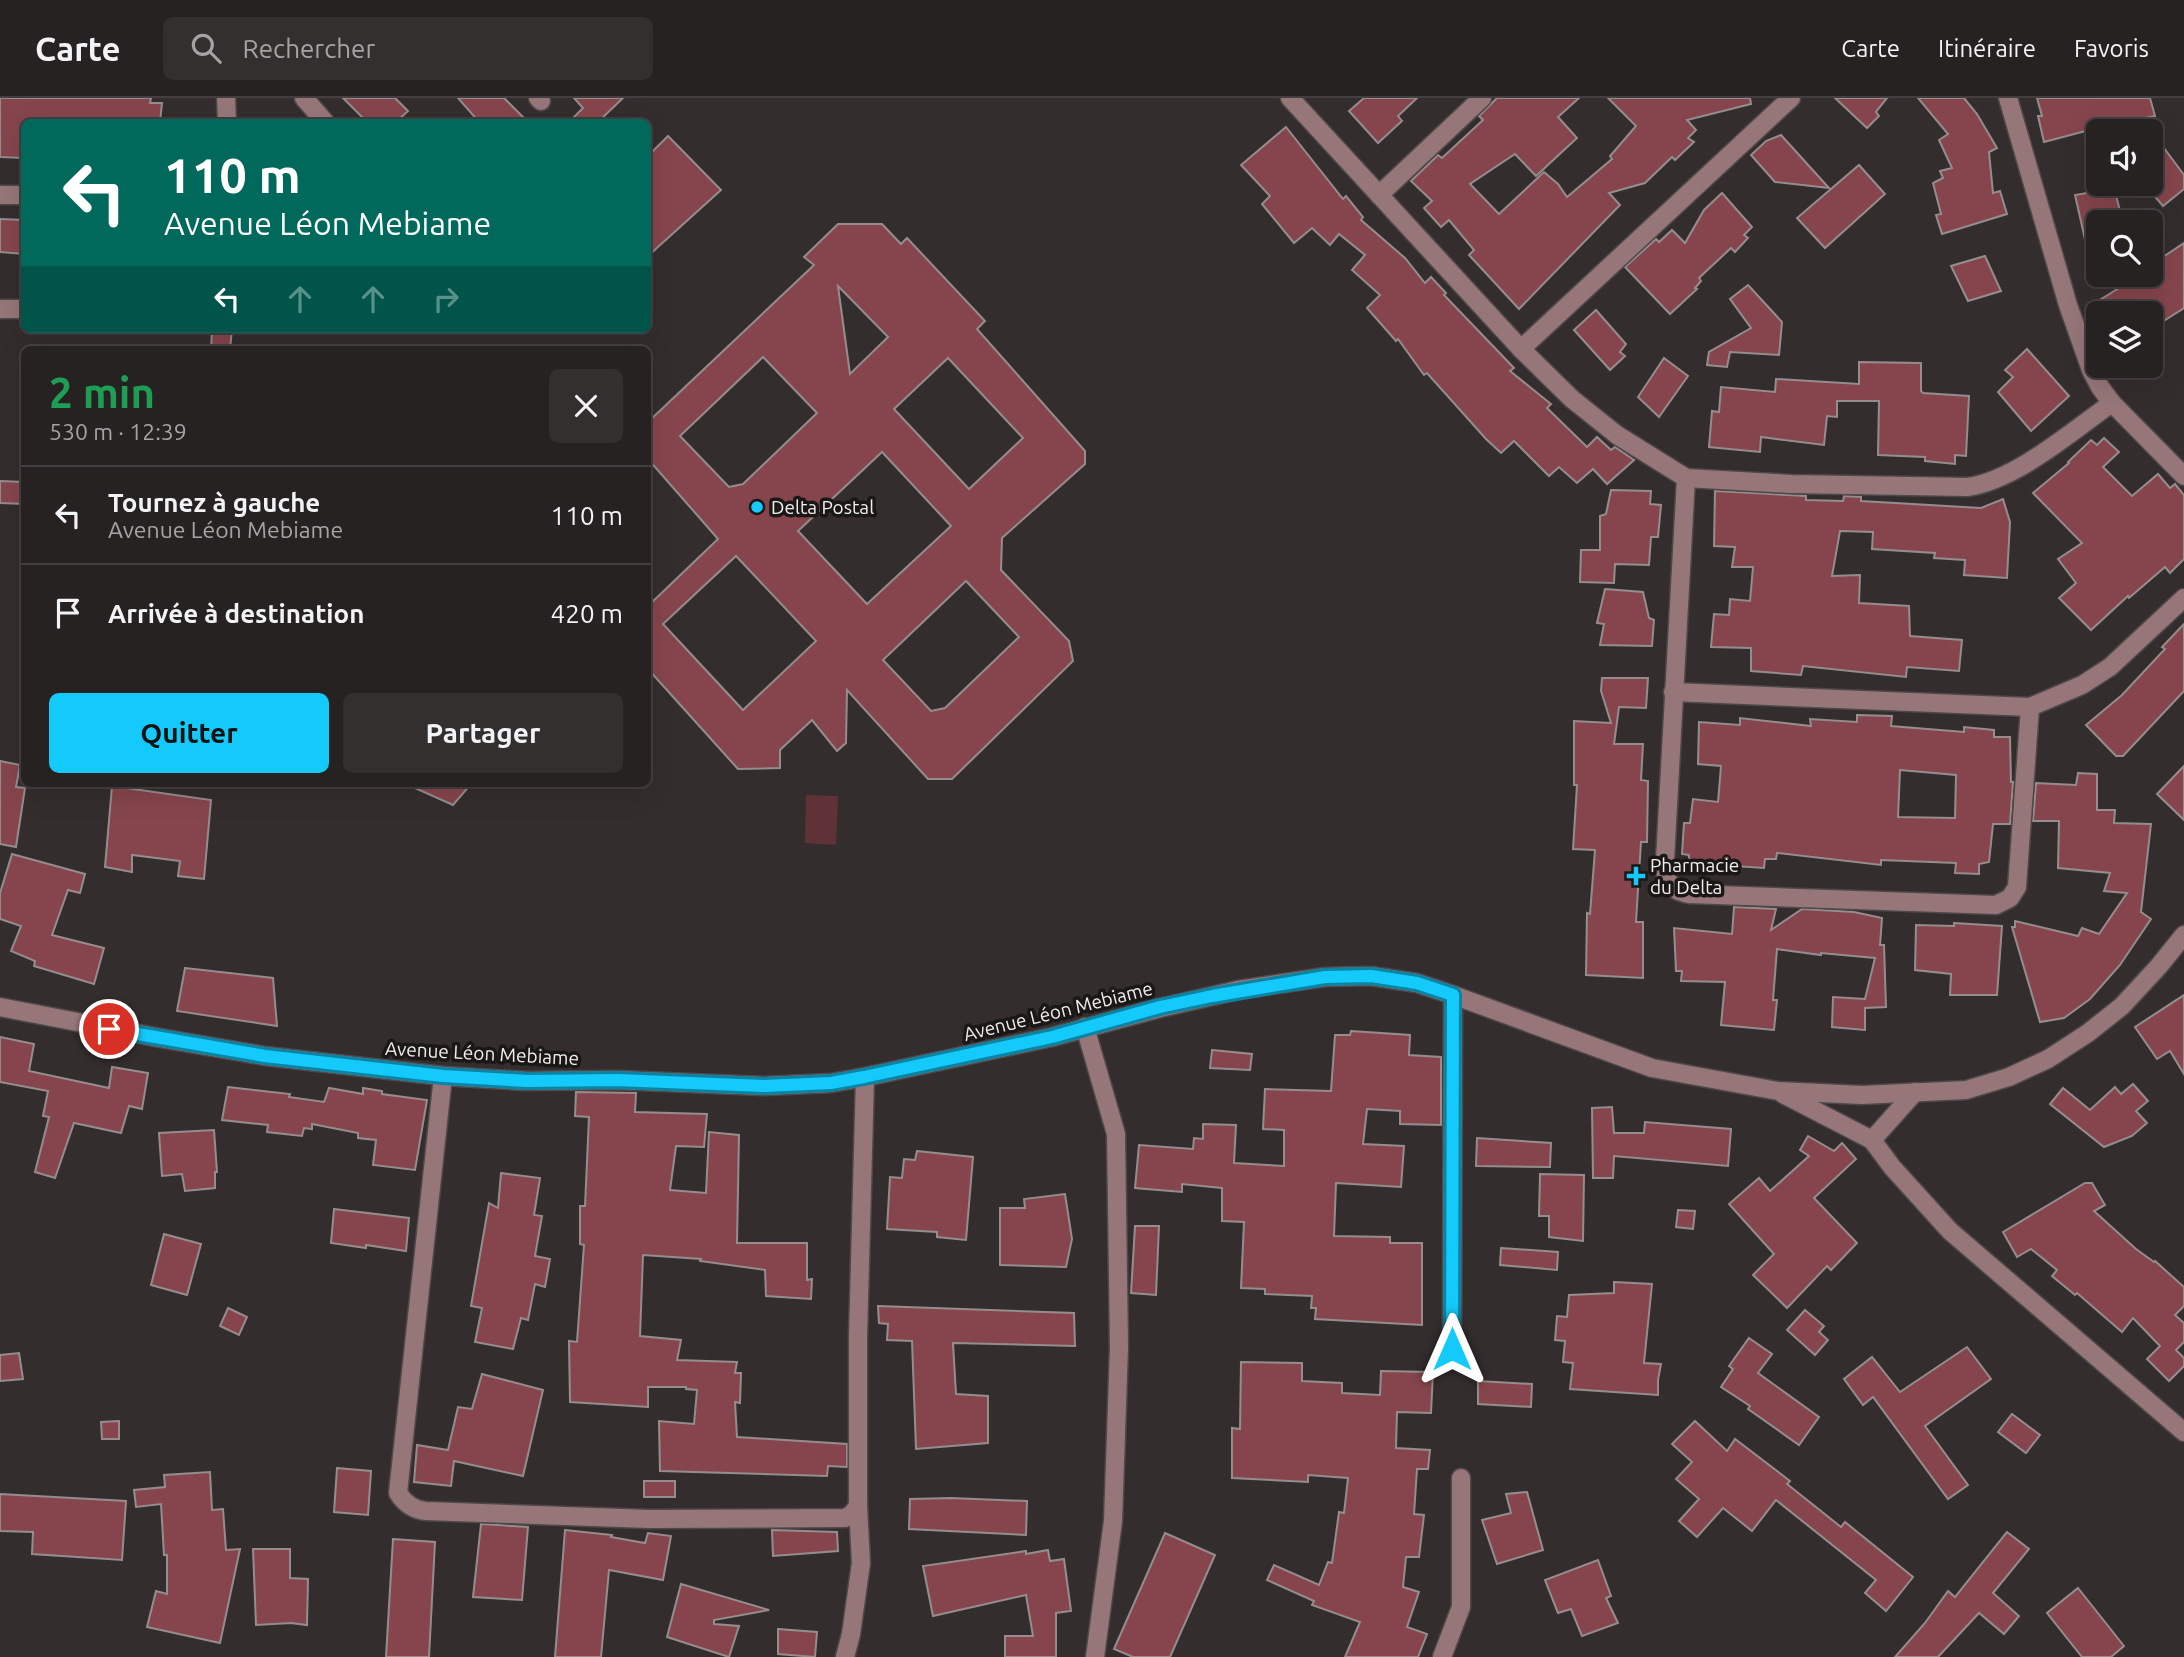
<!DOCTYPE html>
<html lang="fr">
<meta charset="utf-8">
<style>
:root{--surface:#272222;--page:#332f2f;--text:#f1f3f6;--muted:#a4a4a5;--line:#433f40;--accent:#13cafb}
body{margin:0;font-family:Ubuntu,sans-serif;background:var(--page);color:var(--text);height:100vh;display:flex;flex-direction:column;font-size:26px;white-space:nowrap}
*{box-sizing:border-box;margin:0}
p{font-size:23px;color:var(--muted)}
.icon{flex:none;width:38px;height:38px;fill:none;stroke:currentColor;stroke-width:2;stroke-linecap:round;stroke-linejoin:round}
.map{position:relative;flex:1;overflow:hidden}
.drawer{position:absolute;left:21px;top:248px;width:630px;height:441px;display:flex;flex-direction:column;background:var(--surface);border-radius:10px;box-shadow:0 7px 28px #0002,0 0 0 2px var(--line)}
.drawer>*{flex:none}
.hud{position:absolute;left:21px;top:21px;width:630px;height:214px;border-radius:10px;box-shadow:0 7px 28px #0002,0 0 0 2px var(--line);background:#00695c;color:#fff;overflow:hidden}
.tools{position:absolute;left:2086px;top:21px;display:grid;gap:14px}
.tools a{display:grid;place-items:center;width:77px;height:77px;border-radius:10px;background:var(--surface);box-shadow:0 7px 28px #0002,0 0 0 2px var(--line);font-size:35px}
.pin{position:absolute;display:grid;place-items:center;width:60px;height:60px;color:#fff;margin:-30px;border:4px solid #fff;border-radius:50%;box-shadow:0 2px 7px #0007}
.me{position:absolute;width:77px;margin:-38px;rotate:0deg;stroke-linejoin:round;filter:drop-shadow(0 0 5px #0008)}
.turn{display:flex;align-items:center;gap:24px;height:147px;padding:0 28px;font-size:32px}
.turn .icon{width:91px;height:91px;stroke-width:2.5}
.turn b{display:block;font-size:49px;line-height:60px}
.lanes{display:flex;align-items:center;height:66px;padding:0 28px;background:#0003;justify-content:center;gap:35px;direction:ltr}
.lanes .off{opacity:.35}
.round{display:grid;place-items:center;flex:none;width:74px;height:74px;border-radius:10px;background:var(--page)}
.head{display:flex;align-items:center;justify-content:space-between;height:119px;padding:0 28px}
h1{font-size:42px;font-weight:600;line-height:52px;color:#1e9e55}
.cta{display:flex;gap:14px;margin-top:auto;padding:14px 28px}
.cta a{flex:1;height:80px;border-radius:10px;background:var(--accent);color:#111;font-size:28px;font-weight:600;line-height:80px;text-align:center}
.cta a+a{background:var(--page);color:var(--text)}
ul{padding:0;list-style:none}
li{display:flex;align-items:center;gap:21px;height:98px;padding:0 28px;border-top:2px solid var(--line)}
li div{flex:1}
li b{display:block;font-size:26px}
li em{font-style:normal}
header{display:flex;align-items:center;gap:42px;box-sizing:border-box;height:98px;padding:0 35px;background:var(--surface);border-bottom:2px solid var(--line)}
header strong{font-size:33px}
nav{display:flex;gap:38px;margin-inline-start:auto;font-size:24px}
.search{width:490px;height:63px;background:var(--page);display:flex;align-items:center;gap:18px;box-sizing:border-box;padding:0 24px;border-radius:10px;color:var(--muted);font-size:26px}
.map>svg:first-child{display:block}
</style>
<header>
<strong>Carte</strong>
<div class="search"><svg class="icon" aria-label="search" viewBox="0 0 24 24"><circle cx="10" cy="10" r="6"/><path d="M15 15l6 6"/></svg>Rechercher</div>
<nav><a>Carte</a><a>Itinéraire</a><a>Favoris</a></nav>
</header>
<div class="map">
<svg width="2184" height="1559" viewBox="0 0 2184 1559">
<rect width="100%" height="100%" fill="#342d2e"/>
<path fill="#5e3237" d="M806,697l32,1 -2,49 -31,-2z"/>
<g fill="#86454c" stroke="#958d8d" stroke-width="2" fill-rule="evenodd">
<path d="M0,0h151l-1,5h12l-2,19h-136v36l-24,-1z"/>
<path d="M343,0h52l13,13 -12,11h-29z"/>
<path d="M458,0h46l24,24h-49z"/>
<path d="M574,0h49l-25,24h-29l14,-14z"/>
<path d="M1364,0h53l-19,18 4,5 -24,22 -29,-32z"/>
<path d="M1497,0h82l-21,19 19,21 -41,38 -21,-22 -45,30 29,30 45,-42 14,12 9,13 45,-38 -2,-3 26,-30 -28,-28h142l1,6 -64,16 9,10 -8,8 6,4 -19,18 -3,-3 -27,26 -36,10 11,12 -101,104 -50,-54 5,-5 -25,-30 -8,7 -17,-19 8,-7 -21,-20 27,-26 4,3 41,-38 -4,-4z"/>
<path d="M1835,0h52l-11,14 3,4 -12,12z"/>
<path d="M1918,0h46l13,16 20,34 -8,4 4,41 7,-2 7,23 -65,20 -6,-19 5,-1 -8,-31 10,-5 -3,-7 12,-3 -13,-28 9,-6z"/>
<path d="M2037,0h113l5,18 -56,12 -3,-4 1,4 -53,14 -6,-26h4z"/>
<path d="M1286,29l57,72 3,-3 17,21 -2,3 44,38 20,25 6,-6 15,16 -2,2 70,73 -4,3 41,33 -4,4 40,39 10,-10 14,13 4,-3 19,13 -27,24 -14,-15 -16,14 -18,-16 -10,9 -35,-35 -13,12 -15,-14 -59,-66 -3,2 -26,-36 -2,2 -29,-33 13,-13 -28,-25 13,-15 -26,-21 -9,11 -18,-17 -18,15 -32,-39 8,-8 -29,-31z"/>
<path d="M1781,37l48,53 -54,-6 -24,-27 15,-14z"/>
<path d="M668,38l53,54 -73,66v-100z"/>
<path d="M2164,50l20,27v14l-21,17 -12,-14v-34z"/>
<path d="M1859,67l26,29 -60,54 -28,-30z"/>
<path d="M2096,86h17l10,38h-25v43l-7,1 -16,-71 12,-2v-7z"/>
<path d="M1722,95l30,34 -8,8 4,3 -13,14 -4,-4 -32,30 2,3 -6,7 2,1 -27,25 -45,-47 31,-28 3,3 13,-12 13,13 19,-33z"/>
<path d="M0,121l24,1v34l-24,-2z"/>
<path d="M838,126h44l19,20 6,-6 78,83 -8,8 108,122v13l-83,74 -1,32 68,71 4,20 -121,118h-24l-81,-89 -1,53 -9,8 -25,-31 -32,30v18l-42,1 -90,-100v-63l70,-67 -70,-80v-37l166,-157 -10,-8zM838,188l50,51 -38,37zM763,259l54,56 -74,71 -14,3 -49,-51zM948,260l75,80 -54,51 -75,-80zM882,354l69,74 -84,78 -69,-73zM736,458l80,85 -73,69 -80,-86zM966,483l53,56 -74,71 -14,3 -48,-51z"/>
<path d="M2184,145v65l-33,21v-16h-45l-8,-12 42,-26h11v-10z"/>
<path d="M1985,158l16,35 -33,10 -17,-35z"/>
<path d="M1748,187l34,37 -3,33 -49,-3 -3,15 -20,-2 2,-13 42,-24 -21,-29z"/>
<path d="M1596,212l30,34 -6,8 5,4 -15,14 -36,-40z"/>
<path d="M212,231h20l-2,21h-19z"/>
<path d="M2027,251l42,47 -38,35 -33,-39 15,-15 -8,-7z"/>
<path d="M1664,260l24,18 -29,41 -21,-20z"/>
<path d="M1859,264l62,1v28l2,2 46,3 -3,60 -11,-1v9l-30,-3v-4l-47,-2 1,-54h-42v16l-10,-1 -3,29 -63,-8 -1,15 -51,-5 3,-36 7,1 2,-25 54,5 1,-13 83,5z"/>
<path d="M2104,340l15,14 -16,15 29,29 26,-22 12,14 5,-4 9,11v64l-14,14 -5,-6 -36,31 -1,-2 -37,34 -32,-32 17,-15 -18,-24 24,-16 -49,-50 36,-30 -1,-1 23,-22 6,5z"/>
<path d="M0,383l24,1v22l-24,-1z"/>
<path d="M1611,392l40,1 -1,13 11,1 -3,32h-7l-2,28 -34,-1 -1,19 -34,-1 1,-32h19v-34l6,-2z"/>
<path d="M1715,393l91,5v4l37,1 1,-5 17,1v4l120,7 22,-9 7,23 -3,56 -43,-3 1,-15 -31,-2 1,-5 -63,-4 1,-17 -33,-1 -8,45 28,-1 -1,28 50,3 1,30 52,4 -3,31 -52,-4 -1,10 -103,-11 -2,9 -50,-4v-23l-40,-1 3,-33 15,1 1,-16 20,2 3,-34h-21l3,-20 -21,-1z"/>
<path d="M1605,491l38,3 6,26 5,2 -2,26 -52,-1 4,-21 -7,-1z"/>
<path d="M2184,526v67l-61,65h-7l-30,-31 36,-30 43,-46 -3,-2z"/>
<path d="M1602,580h46l-2,30 -27,-1 -5,37h29l-2,36 7,1 -1,61h-6l-5,80h7v56l-57,-3 1,-62 3,1 5,-64 -22,-1 4,-64h-3v-64l37,2 -10,-32z"/>
<path d="M1857,617l35,1 -1,10 73,6v-5l30,3v7h16l1,45h2l-3,42h-17l-4,38 -10,2v10l-24,-1 1,-10 -75,-3v5l-104,-12 -1,6h-11l-1,9 -75,-5v-8l-7,-1 2,-31h6l3,-24 25,3 3,-36 -23,-2 1,-42 41,3v-7l71,8 -1,-7 47,3zM1900,672l56,5 -1,43 -57,-1z"/>
<path d="M0,663l20,4 -4,22 9,1 -9,59 -16,-3z"/>
<path d="M2184,668v54l-27,-26z"/>
<path d="M2078,675l19,1v36h18l-1,13 37,1 -10,88 10,7 -31,46 -30,34 -26,19 -24,4 -28,-95h3v-6l63,15 4,-8 17,6 28,-41 -23,-2 6,-18 -52,-5 1,-47h-26l3,-38 40,2z"/>
<path d="M406,686h65l-18,21z"/>
<path d="M112,688l99,14 -7,79 -26,-3 2,-15 -48,-6v17l-27,-5z"/>
<path d="M12,756l73,20 -5,19 -12,-3 -16,45 52,13 -10,36 -60,-18 1,-5 -24,-10 10,-25 -21,-7v-26z"/>
<path d="M1734,809l42,2 -5,21 31,-21 52,3 28,6 -2,27h4l2,62 -21,1v22l-33,-3 1,-30 32,2 10,-41 -54,-5v2l-44,-6 -4,51h4l-3,30 -53,-5 4,-43 -44,-1 1,-10h-6l-2,-43 58,6z"/>
<path d="M1954,825l48,3 -5,69h-47l1,-21 -36,-4 1,-45 38,1z"/>
<path d="M185,870l88,10 4,48 -100,-15z"/>
<path d="M2184,897v79l-14,-23 -13,8 -22,-32z"/>
<path d="M1351,933l59,4 -1,20 32,2v68l-41,-1v-13l-33,-2 -4,35 41,2 -3,41 -65,-4 -2,53 56,1v6h32v82l-107,-6 1,-11h-5l1,-12 -47,-2v-5l-24,-1 3,-66 -22,-1v-33l-40,-4v8l-47,-4 4,-43 54,4 1,-11 9,1v-15l33,1 -2,38 50,3v-36l-21,-1 2,-40 66,2 4,-56h15z"/>
<path d="M0,939l34,7 -5,27 80,17 3,-21 36,6 -6,36 -13,-3 -8,27 -47,-10 -19,55 -20,-6 14,-55 -6,-1 5,-25 -48,-9z"/>
<path d="M1212,952l40,4 -2,16 -40,-2z"/>
<path d="M2133,986l15,17 -12,10 11,12 -15,13 -28,11 -54,-43 13,-16 27,22 25,-23 6,7z"/>
<path d="M228,989l62,7 -1,3 35,5 5,-14 34,6v-6l19,3v3l45,6 -12,70 -42,-5 3,-25 -18,-2v-5l-46,-9v5l-8,-1 -2,8 -35,-4 1,-7 -46,-5z"/>
<path d="M576,994l60,1 -1,19 72,2 -3,33 -28,-1 -6,44 36,3 3,-61 30,3 -2,108h70v37l5,-1 -1,20 -45,-3 -1,-26 -65,-9 1,-2 -58,-4 -3,81 41,4 -4,20 60,2 -2,11h6l-1,30 -5,-1 2,35 110,7v23l-19,-1 -1,10 -167,-5 -1,-50 35,3 3,-34 -11,-1v-2h-38v20l-78,-5 -1,-61 8,1 7,-97 -4,-1v-38h5l4,-89 -14,-1z"/>
<path d="M1612,1009l2,26h30l1,-11 86,7 -3,37 -114,-10 -1,22h-20l-1,-70z"/>
<path d="M214,1032l3,42h-2v16l-30,3 -3,-17 -20,2 -3,-43z"/>
<path d="M1808,1038l26,15 8,-8 14,16 -42,39 43,45 -26,27 -4,-4 -40,42 -34,-33 21,-21 -45,-50 30,-26 11,13 39,-35 -9,-6z"/>
<path d="M1477,1040l74,5 -1,24 -74,-1z"/>
<path d="M917,1053l56,6 -7,83 -29,-3v-5l-50,-3 3,-52 12,1 2,-19 11,1z"/>
<path d="M501,1075l39,5 -6,37 8,1 -7,40 15,3 -5,28 -10,-3 -7,36 -7,-2 -8,31 -38,-7 7,-34 -11,-2 18,-103 9,5z"/>
<path d="M1540,1076l44,1 -1,66 -34,-4v-21h-10z"/>
<path d="M2085,1085h7l13,22 -11,6 42,38 18,13 1,-1 29,26v19l-9,9 9,8v19l-8,8 8,8v8l-15,15 -22,-22 13,-13 -27,-28 -11,14 -45,-39 -2,2 -23,-19 5,-6 -26,-21 -14,8 -14,-25z"/>
<path d="M1065,1096l7,45 -6,28 -66,-2v-57h25l-1,-9z"/>
<path d="M334,1111l75,9 -3,33 -40,-6v3l-35,-5z"/>
<path d="M1678,1112l17,1 -2,18 -17,-2z"/>
<path d="M1135,1128h24l-3,69 -25,-2z"/>
<path d="M164,1136l37,10 -14,51 -36,-10z"/>
<path d="M1501,1150l57,4 -1,18 -57,-5z"/>
<path d="M1614,1184l38,2 -8,79 17,1 -3,16v15l-88,-6 3,-26 -10,-1 2,-21 -10,-1 2,-24 10,1 2,-22 45,-2z"/>
<path d="M878,1208l196,7 1,33 -122,-3 3,51 32,2v47l-72,6 -4,-108 -25,-1 1,-16 -9,-1z"/>
<path d="M228,1210l19,9 -8,18 -19,-9z"/>
<path d="M1805,1212l19,16 -5,6 9,8 -13,15 -28,-25z"/>
<path d="M1749,1240l23,16 -14,19 61,44 -20,28 -51,-36 2,-3 -29,-19 12,-18 -4,-3z"/>
<path d="M1967,1249l24,32 -66,47 43,59 -20,14 -75,-102 -10,8 -19,-26 28,-22 28,35z"/>
<path d="M19,1255l4,26 -23,2v-26z"/>
<path d="M1241,1264l61,1v18l40,2v10l38,2 1,-24 52,1 -2,41 -34,-1 -1,36 34,2 -2,19h-11l-3,45 10,1 -5,42h-13l-3,30 16,5 -12,35 20,7 -9,23h-73l15,-35 -48,-17 2,-4 -47,-21 7,-15 45,20 9,-23 4,1 7,-51 5,1 4,-35 -40,-3v7l-76,-4v-50l8,1z"/>
<path d="M482,1276l61,16 -20,86 -69,-15 -3,25 -37,-4 3,-37 31,5 10,-43 14,2z"/>
<path d="M1478,1283l54,3 -1,23 -53,-3z"/>
<path d="M2012,1316l28,21 -14,18 -28,-21z"/>
<path d="M119,1323v18h-17l-1,-17z"/>
<path d="M1695,1323l32,30 8,-12 55,42 -3,3 54,43 4,-5 68,55 -27,34 -21,-18 11,-13 -100,-80 -24,31 -29,-23 -26,29 -18,-16 20,-22 -23,-20 16,-17 -20,-18z"/>
<path d="M337,1370l34,3 -3,44 -34,-3z"/>
<path d="M210,1374l2,38 11,-1 3,41 14,-1 -20,94 -73,-16 9,-36 11,3v-39h-3l-3,-51 -25,3 -2,-17 31,-3 -1,-12z"/>
<rect x="644" y="1383" width="31" height="16"/>
<path d="M1527,1394l16,58 -46,14 -15,-44 29,-7 -5,-19z"/>
<path d="M0,1396l126,7 -4,59 -90,-6 1,-22 -33,-1z"/>
<path d="M951,1400l76,3 -1,34 -117,-6 1,-30z"/>
<path d="M481,1426l47,3 -6,73 -49,-3z"/>
<path d="M565,1432l47,5 -1,2 34,6 3,-10 23,3 -8,44 -54,-10 -8,87h-46z"/>
<path d="M772,1432l65,2 1,19 -65,5z"/>
<path d="M2007,1434l22,17 -36,44 26,23 -15,18 -25,-21 -41,44h-43l30,-34 23,-32 7,6z"/>
<path d="M1165,1435l50,22 -45,102h-37l-19,-8z"/>
<path d="M393,1441l42,3 -6,115h-43z"/>
<path d="M253,1451h37v29l18,1 -1,46 -16,-2 -35,2z"/>
<path d="M1048,1452l2,11 14,-2 7,52 -15,2v44h-51v-21h28l-7,-41 -93,21 -10,-50 103,-15v3z"/>
<path d="M1598,1462l13,36 -5,2 12,25 -36,13 -11,-27 -13,4 -13,-33z"/>
<path d="M681,1486l88,26 -55,10v4l25,2 -10,31 -62,-20z"/>
<path d="M2078,1490l46,58 -13,11h-29l-35,-44z"/>
<path d="M778,1531l39,3 -2,25 -37,-3z"/>
</g>
<g fill="none" stroke-linecap="round" stroke-linejoin="round">
<g stroke="#4f4849" stroke-width="21">
<g id="minor">
<path d="M226,0l1,24"/>
<path d="M304,0l21,24"/>
<path d="M538,0l3,3"/>
<path d="M1290,0l231,251 51,50 45,36 69,43 105,6 176,3c48,-6 105,-56 145,-84"/>
<path d="M2008,0l60,207 23,65 9,17 12,16 72,73"/>
<path d="M0,97h24"/>
<path d="M1379,97l103,-97"/>
<path d="M0,211h24"/>
<path d="M1521,251l270,-251"/>
<path d="M1686,380l-21,382 1,19 12,12 10,3 308,11 14,-7 7,-11 13,-180"/>
<path d="M1673,594l357,15 52,-22 28,-18 74,-69"/>
<path d="M0,909l160,31 105,18 178,20 84,5 90,-1 147,6 67,-3 34,-6 187,-40 108,-29 78,-18 87,-13 46,-1 46,7 36,12 199,73 126,23 84,4 104,-5 43,-13 39,-18 40,-26 34,-27 37,-40 25,-31"/>
<path d="M1085,929l31,107 3,213 -6,174 -18,136"/>
<path d="M443,978l-45,417c7,11 16,17 28,18l223,8 196,-1 7,-4 6,-8"/>
<path d="M1783,996l89,46 20,27 58,64 234,201"/>
<path d="M1872,1042l43,-48"/>
<path d="M1452,1250l1,-353"/>
<path d="M845,1559l6,-23 10,-71 -3,-57v-169l7,-260"/>
<path d="M1442,1559l19,-50v-129"/>
</g>
</g>
<use href="#minor" stroke="#967679" stroke-width="18"/>
</g>
<g fill="none" stroke-linecap="round" stroke-linejoin="round">
<g stroke="#0c83a3" stroke-width="18">
<path id="route" d="M109,931l156,27 178,20 84,5 90,-1 147,6 67,-3 33,-6 188,-40 108,-30 52,-11 113,-19 46,-1 46,7 36,12 -1,354"/>
</g>
<use href="#route" stroke="#13cafb" stroke-width="12"/>
</g>
<g fill="#13cafb" stroke="#1a1717" stroke-width="2.5">
<circle cx="757" cy="409" r="7"/>
<path d="M1632.5 767.5h7v7h7v7h-7v7h-7v-7h-7v-7h7z"/>
</g>
<g text-anchor="middle" stroke-width="7" stroke-linejoin="round" paint-order="stroke">
<g font-size="19" fill="#f2eded" stroke="#1a1717" text-anchor="start">
<text x="771" y="416">Delta Postal</text>
<text x="1650" y="774">Pharmacie<tspan x="1650" dy="22">du Delta</tspan></text>
</g>
<g font-size="19" fill="#f2eded" stroke="#1a1717">
<text transform="translate(1058 913) rotate(-14)" y="7">Avenue Léon Mebiame</text>
<text transform="translate(482 955) rotate(3)" y="7">Avenue Léon Mebiame</text>
</g>
</g>
</svg>
<div class="tools">
<a><svg class="icon" aria-label="sound" viewBox="0 0 24 24"><path d="M4 9h4l5-4v14l-5-4H4zM17 9q2 3 0 6"/></svg></a>
<a><svg class="icon" aria-label="search" viewBox="0 0 24 24"><circle cx="10" cy="10" r="6"/><path d="M15 15l6 6"/></svg></a>
<a><svg class="icon" aria-label="layers" viewBox="0 0 24 24"><path d="M12 4l9 5-9 5-9-5zM3 14l9 5 9-5"/></svg></a>
</div>
<div class="pin" style="left:109px;top:931px;background:#d93025"><svg class="icon" aria-label="arrive" viewBox="0 0 24 24"><path d="M6 21V4h12l-3 4 3 4H6"/></svg></div>
<svg class="me" style="left:1452px;top:1251px" viewBox="-20 -20 40 40"><path d="M0-17L14 15 0 8-14 15z" fill="#13cafb" stroke="#fff" stroke-width="4"/></svg>
<div class="hud">
<div class="turn"><svg class="icon" aria-label="left" viewBox="0 0 24 24"><path d="M17 20v-9H6M10 6l-5 5 5 5"/></svg><div><b>110 m</b>Avenue Léon Mebiame</div></div>
<div class="lanes"><svg class="icon" aria-label="left" viewBox="0 0 24 24"><path d="M17 20v-9H6M10 6l-5 5 5 5"/></svg><svg class="icon off" aria-label="ahead" viewBox="0 0 24 24"><path d="M12 20V5M6 11l6-6 6 6"/></svg><svg class="icon off" aria-label="ahead" viewBox="0 0 24 24"><path d="M12 20V5M6 11l6-6 6 6"/></svg><svg class="icon off" aria-label="right" viewBox="0 0 24 24"><path d="M7 20v-9h11M14 6l5 5-5 5"/></svg></div>
</div>
<section class="drawer">
<div class="head"><div><h1>2 min</h1><p>530 m · 12:39</p></div><a class="round"><svg class="icon" aria-label="close" viewBox="0 0 24 24"><path d="M6 6l12 12M18 6L6 18"/></svg></a></div>
<ul>
<li><svg class="icon" aria-label="left" viewBox="0 0 24 24"><path d="M17 20v-9H6M10 6l-5 5 5 5"/></svg><div><b>Tournez à gauche</b><p>Avenue Léon Mebiame</p></div><em>110 m</em></li>
<li><svg class="icon" aria-label="arrive" viewBox="0 0 24 24"><path d="M6 21V4h12l-3 4 3 4H6"/></svg><div><b>Arrivée à destination</b></div><em>420 m</em></li>
</ul>
<div class="cta"><a>Quitter</a><a>Partager</a></div>
</section>
</div>
